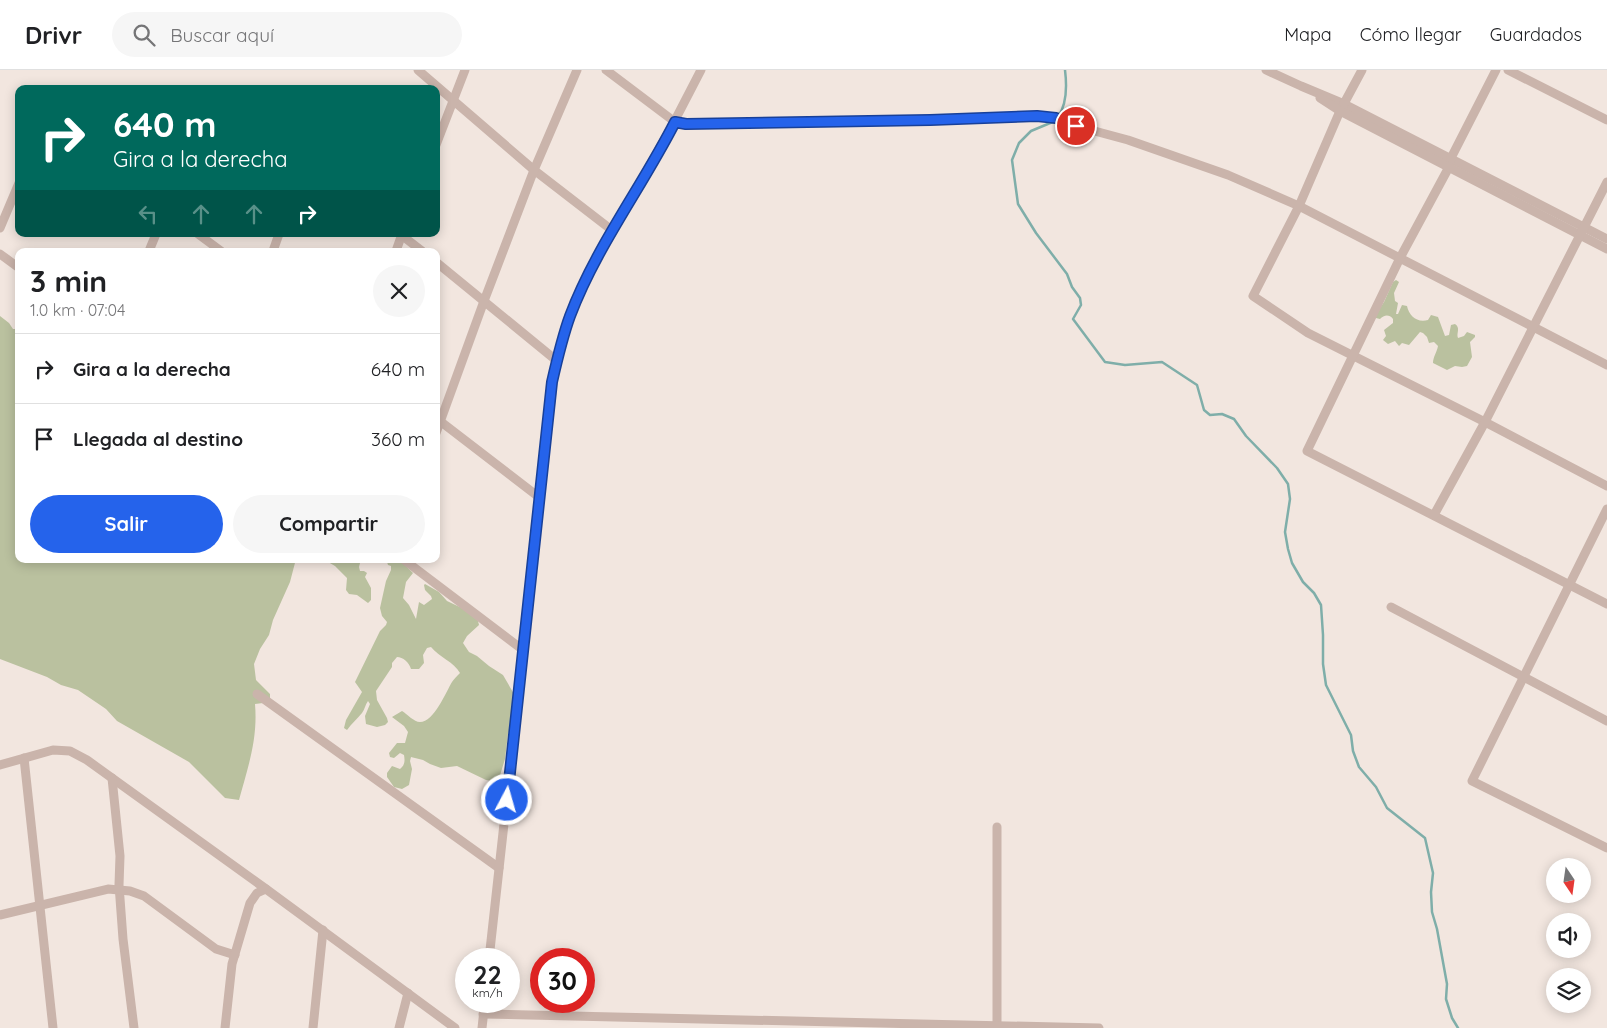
<!DOCTYPE html>
<html lang="es">
<meta charset="utf-8">
<style>
:root{--surface:#fff;--page:#f6f6f6;--text:#202124;--muted:#757577;--line:#e0e0e0;--accent:#2563eb}
body{margin:0;font-family:Quicksand,sans-serif;background:var(--page);color:var(--text);height:100vh;display:flex;flex-direction:column;font-size:19px;white-space:nowrap}
*{box-sizing:border-box;margin:0}
p{font-size:16px;color:var(--muted)}
.icon{flex:none;width:28px;height:28px;fill:none;stroke:currentColor;stroke-width:2;stroke-linecap:round;stroke-linejoin:round}
.map{position:relative;flex:1;overflow:hidden}
.details{position:absolute;left:15px;top:178px;width:425px;height:315px;display:flex;flex-direction:column;background:var(--surface);border-radius:10px;box-shadow:0 2px 12px #0003}
.details>*{flex:none}
.banner{position:absolute;left:15px;top:15px;width:425px;height:152px;border-radius:10px;box-shadow:0 2px 12px #0003;background:#00695c;color:#fff;overflow:hidden}
.needle{width:32px;rotate:167deg}
.tools{position:absolute;left:1546px;top:788px;display:grid;gap:10px}
.tools a{display:grid;place-items:center;width:45px;height:45px;border-radius:50%;background:var(--surface);box-shadow:0 2px 12px #0003;font-size:25px}
.speed{position:absolute;left:455px;top:878px;display:flex;gap:10px;font-size:25px;font-weight:700;text-align:center}
.speed>*{display:grid;place-content:center;width:65px;height:65px;border-radius:50%;background:var(--surface);box-shadow:0 2px 12px #0003;line-height:1}
.speed small{font-size:12px;font-weight:400}
.speed .limit{border:8px solid #d22;background:#fff;color:#111}
.pin{position:absolute;display:grid;place-items:center;width:42px;height:42px;color:#fff;margin:-21px;border:2px solid #fff;border-radius:50%;box-shadow:0 1px 5px #0007}
.me{position:absolute;width:55px;margin:-28px;rotate:6deg;stroke-linejoin:round;filter:drop-shadow(0 0 4px #0008)}
.turn{display:flex;align-items:center;gap:18px;height:105px;padding:0 15px;font-size:22px}
.turn .icon{width:65px;height:65px;stroke-width:2.5}
.turn b{display:block;font-size:35px;line-height:42px}
.lanes{display:flex;align-items:center;height:48px;padding:0 15px;background:#0003;justify-content:center;gap:25px;direction:ltr}
.lanes .off{opacity:.35}
.round{display:grid;place-items:center;flex:none;width:52px;height:52px;border-radius:26px;background:var(--page)}
.head{display:flex;align-items:center;justify-content:space-between;height:85px;padding:0 15px}
h1{font-size:30px;font-weight:700;line-height:38px}
.primary-button{display:flex;gap:10px;margin-top:auto;padding:10px 15px}
.primary-button a{flex:1;height:58px;border-radius:30px;background:var(--accent);color:#fff;font-size:20px;font-weight:700;line-height:58px;text-align:center}
.primary-button a+a{background:var(--page);color:var(--text)}
ul{padding:0;list-style:none}
li{display:flex;align-items:center;gap:15px;height:70px;padding:0 15px;border-top:1px solid var(--line)}
li div{flex:1}
li b{display:block;font-size:19px}
li em{font-style:normal}
header{display:flex;align-items:center;gap:30px;box-sizing:border-box;height:70px;padding:0 25px;background:var(--surface);border-bottom:1px solid var(--line)}
header strong{font-size:24px}
nav{display:flex;gap:28px;margin-inline-start:auto;font-size:18px}
.search{width:350px;height:45px;background:var(--page);display:flex;align-items:center;gap:12px;box-sizing:border-box;padding:0 18px;border-radius:28px;color:var(--muted);font-size:19px}
.map>svg:first-child{display:block}
</style>
<header>
<strong>Drivr</strong>
<div class="search"><svg class="icon" aria-label="search" viewBox="0 0 24 24"><circle cx="10" cy="10" r="6"/><path d="M15 15l6 6"/></svg>Buscar aquí</div>
<nav><a>Mapa</a><a>Cómo llegar</a><a>Guardados</a></nav>
</header>
<div class="map">
<svg width="1607" height="958" viewBox="0 0 1607 958">
<rect width="100%" height="100%" fill="#f2e6df"/>
<g fill="#bac19f">
<path d="M1396,210l3,2 -5,11 1,8 3,2 -2,11h2l4,-9 5,1c2,10 10,17 21,14l3,-5 7,2 7,19 4,-1 2,-10 4,-1c6,4 1,9 3,14l6,-2 3,-4 8,3v2l-5,5 2,15 -5,9 -5,1 -7,-1 -8,4 -14,-7c0,-6 4,-11 5,-17l-4,-4 -5,1 -2,-6 -4,-4 -3,-1 -11,13 -7,-2 -3,3 -4,-5 -7,3 -5,-4 3,-4 -2,-6 9,-7v-4c-4,-5 -9,-4 -13,0l-4,-1v-4l8,-12 9,-20z"/>
<path d="M0,246l9,7 4,6h6v39l-2,4 2,10v177h277l-6,23 -17,38 -4,15 -9,14 -6,15 2,16 14,14v4l-7,5 -8,1c3,35 -7,63 -16,96l-14,-2 -36,-36 -72,-41 -11,-12 -28,-19 -17,-5 -14,-8 -47,-18z"/>
<path d="M323,489h38l-2,8 1,4h4l3,2 -2,4 6,11v12l-3,3 -11,-8 -8,-1 -3,-4 1,-12 -12,-12z"/>
<path d="M386,489h15l2,4 10,10 -7,9 -3,16 6,7 7,14 3,-17 5,3 8,-6 -1,-3 -6,-6 -1,-5 1,-1 14,8 8,9 19,9 12,11 1,4 -12,11 -4,7 6,9 8,4 12,10 14,9 11,19 -3,16v16l-3,8 -3,25 -7,23 -12,-2 -29,-14 -16,2 -11,-4 -7,-4 -12,-3 -1,4 2,8 -3,16 -7,4 -8,-2 -7,-10v-4l5,-7 8,3c5,-4 5,-8 4,-14l-4,-2 -6,5 -4,-1 -1,-4 8,-10h8l3,-11 -4,-6 -12,-9 10,-6c5,3 12,11 18,11 14,0 26,-30 32,-40 2,-3 5,-6 8,-9 -6,-11 -21,-16 -29,-26l-4,1 -4,7 1,8 -5,6h-8c-2,-7 -8,-12 -14,-12l-5,6v4l-16,24 1,9 10,18 1,4 -3,3 -8,2 -11,-3 -1,-8 5,-12 -2,-3c-3,4 -3,8 -6,12 -5,6 -10,10 -15,17l-3,-2 2,-8 16,-28 -7,-10 25,-51 6,-6 1,-3 -5,-6 -2,-8 6,-27 5,-11v-4l-3,-1z"/>
</g>
<g fill="none" stroke-linecap="round" stroke-linejoin="round">
<g stroke="#7faea9" stroke-width="2.5">
<path d="M1058,47c9,-13 9,-31 7,-47"/>
<path d="M1055,51l-24,10 -12,12 -7,17 6,44 18,29 31,41 5,13 8,11 1,7 -8,14 32,43 20,3 37,-3 35,23 7,25 6,5 12,-1 12,5 12,17 31,32 11,16 2,15 -5,33 3,17 4,14 11,19 11,11 7,12 2,30v29l3,21 25,50 2,16 6,16 17,20 11,21 38,30 8,35 -2,19 1,20 5,17 10,55 -1,15 6,19 6,10"/>
</g>
<g stroke="#cab4ab" stroke-width="9">
<path d="M418,0l116,100 79,61"/>
<path d="M606,0l69,52 12,2 243,-3 107,-5 19,2 20,8 52,14 100,35 71,31 308,159"/>
<path d="M1266,0l35,16 43,18 263,135"/>
<path d="M1362,0l-22,41 -41,95 -46,90 55,37 177,89 122,64"/>
<path d="M1496,0l-45,88 -2,9 -49,91 -93,193 300,153"/>
<path d="M1508,0l99,50"/>
<path d="M1320,28l20,13 267,138"/>
<path d="M436,75l29,-75"/>
<path d="M0,158l19,-45"/>
<path d="M198,164l23,17"/>
<path d="M400,164l22,17"/>
<path d="M149,181l7,-17"/>
<path d="M273,181l6,-17"/>
<path d="M396,181l6,-17"/>
<path d="M0,184l19,14"/>
<path d="M436,192l121,99"/>
<path d="M436,348l104,80"/>
<path d="M436,363l48,-132 50,-131 43,-100"/>
<path d="M1607,439l-135,272 135,67"/>
<path d="M1434,445l51,-93 122,-240"/>
<path d="M403,489l120,91"/>
<path d="M1391,537l216,114"/>
<path d="M257,624l242,174"/>
<path d="M24,688l29,270"/>
<path d="M0,695l53,-15 17,1 17,9 179,129 189,139"/>
<path d="M112,708l8,78 -1,29 4,54 11,89"/>
<path d="M997,757v201"/>
<path d="M0,845l108,-26 22,2 14,5 72,53 19,6"/>
<path d="M489,889l64,-577 7,-35 10,-31 13,-30 17,-33 72,-127 29,-56"/>
<path d="M483,944l616,14"/>
<path d="M225,958l7,-64 18,-61 7,-10 9,-4"/>
<path d="M313,958l10,-98"/>
<path d="M399,958l9,-35"/>
<path d="M482,958l3,-27"/>
</g>
</g>
<g fill="none" stroke-linecap="round" stroke-linejoin="round">
<g stroke="#184099" stroke-width="12">
<path id="route" d="M507,730l45,-418c5,-22 10,-44 18,-66 26,-69 72,-129 105,-194l11,2 244,-4 107,-4 19,2 20,8"/>
</g>
<use href="#route" stroke="#2563eb" stroke-width="9"/>
</g>
</svg>
<div class="tools">
<a><svg class="needle" viewBox="-14 -14 28 28"><path d="M0-13l5 13h-10z" fill="#e53935"/><path d="M0 13l5-13h-10z" fill="#757577"/></svg></a>
<a><svg class="icon" aria-label="sound" viewBox="0 0 24 24"><path d="M4 9h4l5-4v14l-5-4H4zM17 9q2 3 0 6"/></svg></a>
<a><svg class="icon" aria-label="layers" viewBox="0 0 24 24"><path d="M12 4l9 5-9 5-9-5zM3 14l9 5 9-5"/></svg></a>
</div>
<div class="speed"><div>22<small>km/h</small></div><div class="limit">30</div></div>
<div class="pin" style="left:1076px;top:56px;background:#d93025"><svg class="icon" aria-label="arrive" viewBox="0 0 24 24"><path d="M6 21V4h12l-3 4 3 4H6"/></svg></div>
<svg class="me" style="left:507px;top:730px" viewBox="-20 -20 40 40"><circle r="17" fill="#2563eb" stroke="#fff" stroke-width="3"/><path d="M0-11L8 9 0 5-8 9z" fill="#fff"/></svg>
<div class="banner">
<div class="turn"><svg class="icon" aria-label="right" viewBox="0 0 24 24"><path d="M7 20v-9h11M14 6l5 5-5 5"/></svg><div><b>640 m</b>Gira a la derecha</div></div>
<div class="lanes"><svg class="icon off" aria-label="left" viewBox="0 0 24 24"><path d="M17 20v-9H6M10 6l-5 5 5 5"/></svg><svg class="icon off" aria-label="ahead" viewBox="0 0 24 24"><path d="M12 20V5M6 11l6-6 6 6"/></svg><svg class="icon off" aria-label="ahead" viewBox="0 0 24 24"><path d="M12 20V5M6 11l6-6 6 6"/></svg><svg class="icon" aria-label="right" viewBox="0 0 24 24"><path d="M7 20v-9h11M14 6l5 5-5 5"/></svg></div>
</div>
<section class="details">
<div class="head"><div><h1>3 min</h1><p>1.0 km · 07:04</p></div><a class="round"><svg class="icon" aria-label="close" viewBox="0 0 24 24"><path d="M6 6l12 12M18 6L6 18"/></svg></a></div>
<ul>
<li><svg class="icon" aria-label="right" viewBox="0 0 24 24"><path d="M7 20v-9h11M14 6l5 5-5 5"/></svg><div><b>Gira a la derecha</b></div><em>640 m</em></li>
<li><svg class="icon" aria-label="arrive" viewBox="0 0 24 24"><path d="M6 21V4h12l-3 4 3 4H6"/></svg><div><b>Llegada al destino</b></div><em>360 m</em></li>
</ul>
<div class="primary-button"><a>Salir</a><a>Compartir</a></div>
</section>
</div>
